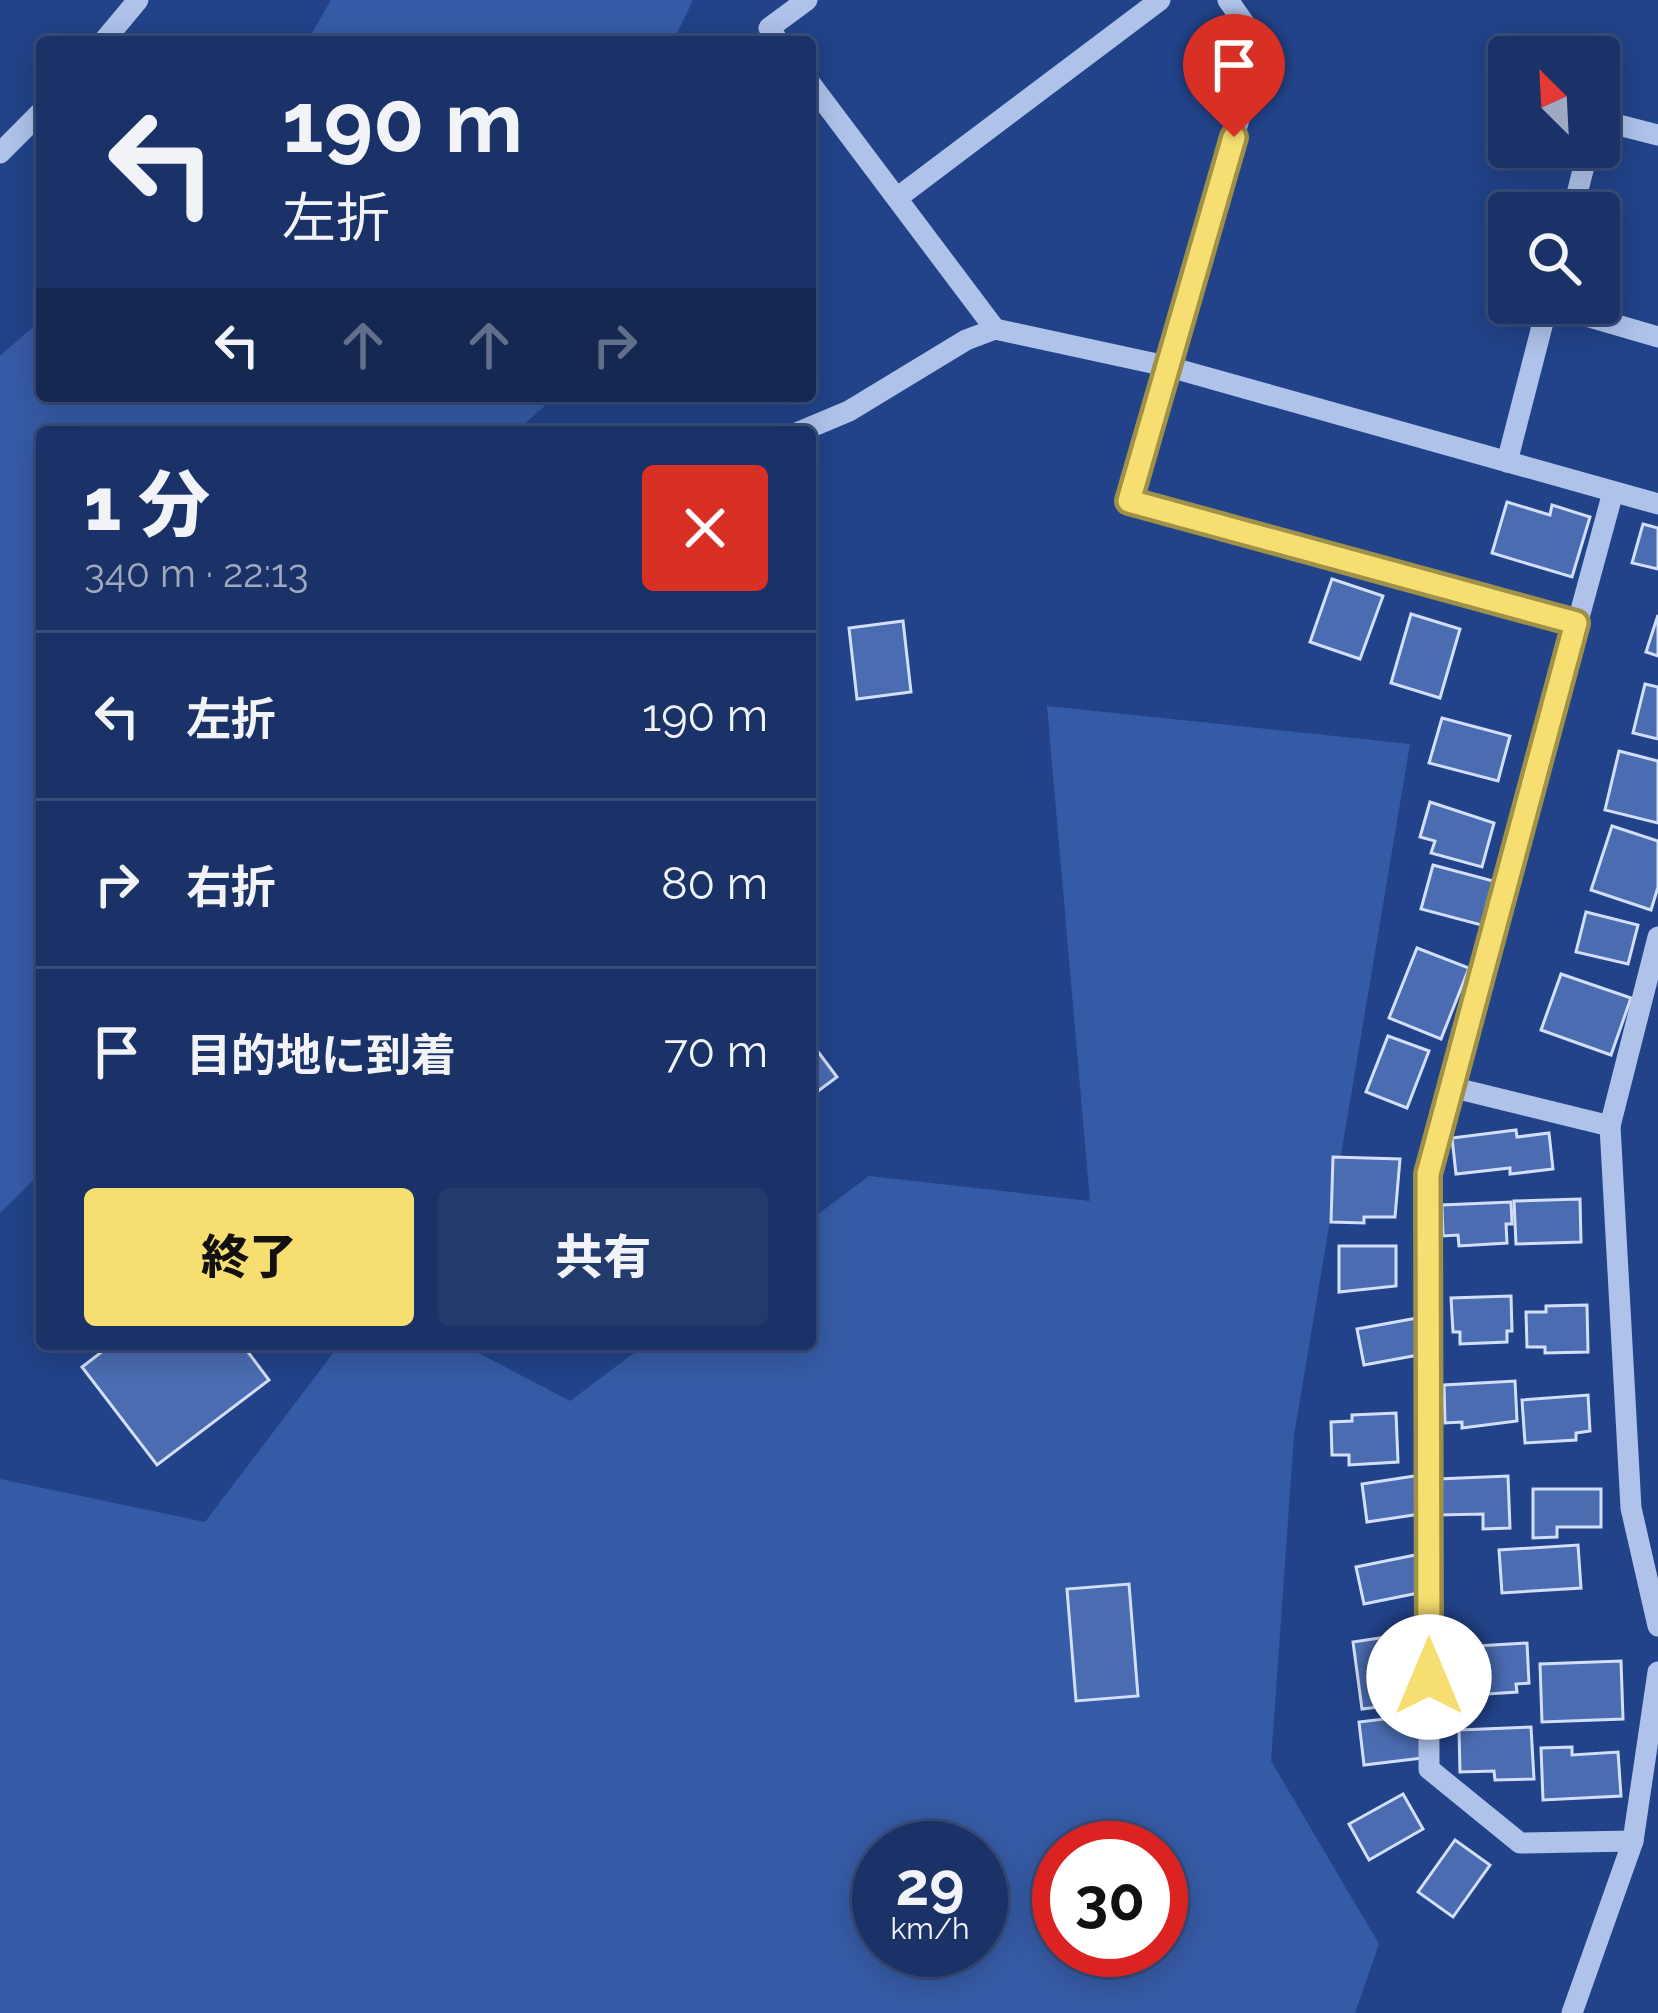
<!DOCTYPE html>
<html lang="ja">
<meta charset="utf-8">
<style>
:root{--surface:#1a3267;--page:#233a6d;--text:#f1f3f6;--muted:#9faac0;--line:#384d7b;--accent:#f6df70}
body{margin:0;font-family:Raleway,"Noto Sans JP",sans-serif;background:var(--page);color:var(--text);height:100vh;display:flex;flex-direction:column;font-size:45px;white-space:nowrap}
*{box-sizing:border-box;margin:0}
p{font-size:39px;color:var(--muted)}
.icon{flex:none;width:66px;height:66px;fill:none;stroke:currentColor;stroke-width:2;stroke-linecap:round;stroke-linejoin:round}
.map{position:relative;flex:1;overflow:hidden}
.sheet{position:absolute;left:36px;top:426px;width:780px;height:924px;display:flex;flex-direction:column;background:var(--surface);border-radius:12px;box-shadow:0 6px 30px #0003,0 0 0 3px var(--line)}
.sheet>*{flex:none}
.banner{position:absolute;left:36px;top:36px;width:780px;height:366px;border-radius:12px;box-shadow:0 6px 30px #0003,0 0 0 3px var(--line);background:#1a3267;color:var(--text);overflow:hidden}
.needle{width:78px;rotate:336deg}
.tools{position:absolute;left:1488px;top:36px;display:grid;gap:24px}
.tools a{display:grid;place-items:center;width:132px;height:132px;border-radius:12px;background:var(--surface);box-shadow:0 6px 30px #0003,0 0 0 3px var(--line);font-size:60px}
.speed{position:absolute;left:852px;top:1821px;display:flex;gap:24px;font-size:60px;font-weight:700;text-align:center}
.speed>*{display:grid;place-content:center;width:156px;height:156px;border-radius:50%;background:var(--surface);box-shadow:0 6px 30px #0003,0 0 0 3px var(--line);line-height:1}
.speed small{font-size:30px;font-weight:400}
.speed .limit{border:18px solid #d22;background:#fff;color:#111}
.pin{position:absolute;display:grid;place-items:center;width:102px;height:102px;color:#fff;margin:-123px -51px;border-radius:50% 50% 50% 0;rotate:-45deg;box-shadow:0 0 12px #0007}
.pin .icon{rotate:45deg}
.me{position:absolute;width:132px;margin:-66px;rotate:0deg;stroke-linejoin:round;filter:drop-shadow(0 0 9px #0008)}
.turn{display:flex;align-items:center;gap:42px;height:252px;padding:0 48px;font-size:54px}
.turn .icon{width:156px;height:156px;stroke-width:2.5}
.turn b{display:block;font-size:84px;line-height:102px}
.lanes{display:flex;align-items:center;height:114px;padding:0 48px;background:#0003;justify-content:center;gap:60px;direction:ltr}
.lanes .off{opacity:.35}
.round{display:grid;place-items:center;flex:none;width:126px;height:126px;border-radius:12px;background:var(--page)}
.overview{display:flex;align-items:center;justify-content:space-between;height:204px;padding:0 48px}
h1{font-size:72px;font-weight:800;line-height:90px}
.primary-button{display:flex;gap:24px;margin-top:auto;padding:24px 48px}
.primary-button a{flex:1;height:138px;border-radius:12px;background:var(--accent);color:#111;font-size:48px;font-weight:800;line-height:138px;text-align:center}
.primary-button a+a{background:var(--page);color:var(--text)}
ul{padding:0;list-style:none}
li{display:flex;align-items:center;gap:36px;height:168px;padding:0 48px;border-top:3px solid var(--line)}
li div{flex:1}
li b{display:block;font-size:45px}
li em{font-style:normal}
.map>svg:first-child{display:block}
</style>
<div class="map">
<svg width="1658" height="2013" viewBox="0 0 1658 2013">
<rect width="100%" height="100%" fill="#224389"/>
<g fill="#365ba6" fill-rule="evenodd">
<path d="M331,0h362l-20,42h-366z"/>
<path d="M42,319v77h514l-41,36h-473v740l-42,41v-857z"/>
<path d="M1047,706l363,38 -116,691 -23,326 108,183 -24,69h-1355v-534l205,43 135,-178h121l109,57 76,-57h164v-124l59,-44 221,25zM879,1848h102v102h-102zM1059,1848h102v102h-102z"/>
</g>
<g fill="#4b6cb1" stroke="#d3dff8" stroke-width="3">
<path d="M1507,502l43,13 2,-10 38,12 -18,60 -80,-24z"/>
<path d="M1643,524l15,4v41l-26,-6z"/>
<path d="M1332,579l51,17 -23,63 -50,-17z"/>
<path d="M1411,614l49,15 -20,69 -49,-15z"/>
<path d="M1658,615v41l-12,-4z"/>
<path d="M903,621l8,71 -54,7 -8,-71z"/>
<path d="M1645,684l13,3v52l-25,-6z"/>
<path d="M1442,718l68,18 -12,45 -69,-18z"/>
<path d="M1619,751l39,10v62l-53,-13z"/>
<path d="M1430,802l64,21 -12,44 -51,-14 4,-12 -15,-4z"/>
<path d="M1612,826l46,15v46l-7,23 -60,-20z"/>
<path d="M1433,865l64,17 -12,44 -64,-17z"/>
<path d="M1586,912l52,13 -10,39 -52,-12z"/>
<path d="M1417,948l52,20 -28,71 -52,-21z"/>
<path d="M1561,974l70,24 -20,57 -70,-25z"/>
<path d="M1388,1036l41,15 -22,57 -41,-16z"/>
<path d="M810,1041l27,36 -27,20z"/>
<path d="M1516,1130l1,7 32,-4 4,36 -43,5v-6l-54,6 -4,-36z"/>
<path d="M1333,1157l67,2 -5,58h-31v6l-33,-1z"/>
<path d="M1580,1199l1,43 -65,2 -2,-43z"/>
<path d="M1511,1202l1,22h-6l1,19 -48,3 -1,-11 -15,1 -1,-31z"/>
<path d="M1339,1246h57v40l-57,6z"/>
<path d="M1511,1296l1,35h-5v11l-47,2v-12h-7l-2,-34z"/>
<path d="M1587,1305l1,47 -43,1v-6h-18l-1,-35h20v-6z"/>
<path d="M1417,1318l7,36 -60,11 -7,-36z"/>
<path d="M112,1344h130l27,36 -112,85 -75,-98z"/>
<path d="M1515,1381l2,40 -55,7v-6l-17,1 -1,-38z"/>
<path d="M1588,1395l2,36 -14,2v7l-51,3 -3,-43z"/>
<path d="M1396,1413l2,49 -49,3v-10h-17l-1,-33 21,-1v-6z"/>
<path d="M1421,1475l6,38 -60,9 -5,-38z"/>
<path d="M1508,1476l2,52 -27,1v-15l-44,1 -1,-36z"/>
<path d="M1533,1489h68v38h-44v10l-24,1z"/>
<path d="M1578,1545l3,43 -79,5 -3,-43z"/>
<path d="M1415,1555l8,37 -59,12 -8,-37z"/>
<path d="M1129,1584l9,112 -62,5 -9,-112z"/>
<path d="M1393,1636l10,68 -41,5 -9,-67z"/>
<path d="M1527,1643l2,40 -13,1 1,8 -44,3 -1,-19 -26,1 -2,-29z"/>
<path d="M1621,1661l2,58 -81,3 -2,-58z"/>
<path d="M1418,1715l5,43 -59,7 -5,-43z"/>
<path d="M1531,1727l3,52 -39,1 -1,-9 -34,1 -1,-42z"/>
<path d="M1572,1747v8l46,-3 3,44 -78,4 -2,-52z"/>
<path d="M1403,1794l20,35 -54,31 -20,-36z"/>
<path d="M1455,1840l35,25 -37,52 -35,-25z"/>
</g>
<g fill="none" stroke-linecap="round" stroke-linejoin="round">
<g stroke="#aec2ea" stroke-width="21">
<path d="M1228,0l32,46 -131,455 448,122"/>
<path d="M103,42l35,-42"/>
<path d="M779,42l-10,-14 38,-28"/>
<path d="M810,83l185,246"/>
<path d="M1599,120l59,15"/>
<path d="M0,153l42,-42"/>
<path d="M897,198l263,-198"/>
<path d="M1572,213l17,-66"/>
<path d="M1548,305l110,32"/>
<path d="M799,432l50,-21 117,-71 29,-11 171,37 492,138"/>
<path d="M1507,462l41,-159"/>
<path d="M1613,492l-185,682 1,595 91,74 113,-2"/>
<path d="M1658,937l-48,189 21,382 27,118"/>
<path d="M1451,1087l159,39"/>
<path d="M1572,2013l61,-172 25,-169"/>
</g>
</g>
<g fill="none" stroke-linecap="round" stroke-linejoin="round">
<g stroke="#a09149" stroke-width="30">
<path id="route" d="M1234,137l-105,364 447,122 -148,551 1,503"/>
</g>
<use href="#route" stroke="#f6df70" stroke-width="21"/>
</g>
</svg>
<div class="tools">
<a><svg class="needle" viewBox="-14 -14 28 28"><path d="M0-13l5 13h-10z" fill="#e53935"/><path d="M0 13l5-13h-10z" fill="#9faac0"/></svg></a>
<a><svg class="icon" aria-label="search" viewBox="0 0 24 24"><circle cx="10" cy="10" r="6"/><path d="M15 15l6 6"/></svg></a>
</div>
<div class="speed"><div>29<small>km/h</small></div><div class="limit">30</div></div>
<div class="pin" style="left:1234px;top:137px;background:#d93025"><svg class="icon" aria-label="arrive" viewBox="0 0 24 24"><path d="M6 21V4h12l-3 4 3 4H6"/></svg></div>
<svg class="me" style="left:1429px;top:1677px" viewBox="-20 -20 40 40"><circle r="19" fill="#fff"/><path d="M0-13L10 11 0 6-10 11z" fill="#f6df70"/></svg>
<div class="banner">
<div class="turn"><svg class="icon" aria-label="left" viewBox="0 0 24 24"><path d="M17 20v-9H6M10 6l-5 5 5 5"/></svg><div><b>190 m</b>左折</div></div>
<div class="lanes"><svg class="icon" aria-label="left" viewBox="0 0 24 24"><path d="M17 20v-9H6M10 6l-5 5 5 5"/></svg><svg class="icon off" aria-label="ahead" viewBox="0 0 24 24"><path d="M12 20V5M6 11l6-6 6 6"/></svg><svg class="icon off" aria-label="ahead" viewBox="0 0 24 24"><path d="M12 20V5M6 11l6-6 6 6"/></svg><svg class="icon off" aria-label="right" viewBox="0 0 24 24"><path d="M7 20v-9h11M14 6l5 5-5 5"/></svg></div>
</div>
<section class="sheet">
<div class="overview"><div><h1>1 分</h1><p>340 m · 22:13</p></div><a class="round" style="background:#d93025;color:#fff"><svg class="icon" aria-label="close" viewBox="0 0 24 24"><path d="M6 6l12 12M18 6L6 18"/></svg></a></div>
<ul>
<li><svg class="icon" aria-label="left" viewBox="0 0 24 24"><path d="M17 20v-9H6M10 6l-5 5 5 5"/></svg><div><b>左折</b></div><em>190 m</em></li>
<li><svg class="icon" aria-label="right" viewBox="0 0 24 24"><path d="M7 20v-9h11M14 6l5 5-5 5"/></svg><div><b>右折</b></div><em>80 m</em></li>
<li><svg class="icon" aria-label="arrive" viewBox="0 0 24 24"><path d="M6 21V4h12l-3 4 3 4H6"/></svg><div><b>目的地に到着</b></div><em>70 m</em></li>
</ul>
<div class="primary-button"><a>終了</a><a>共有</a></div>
</section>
</div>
